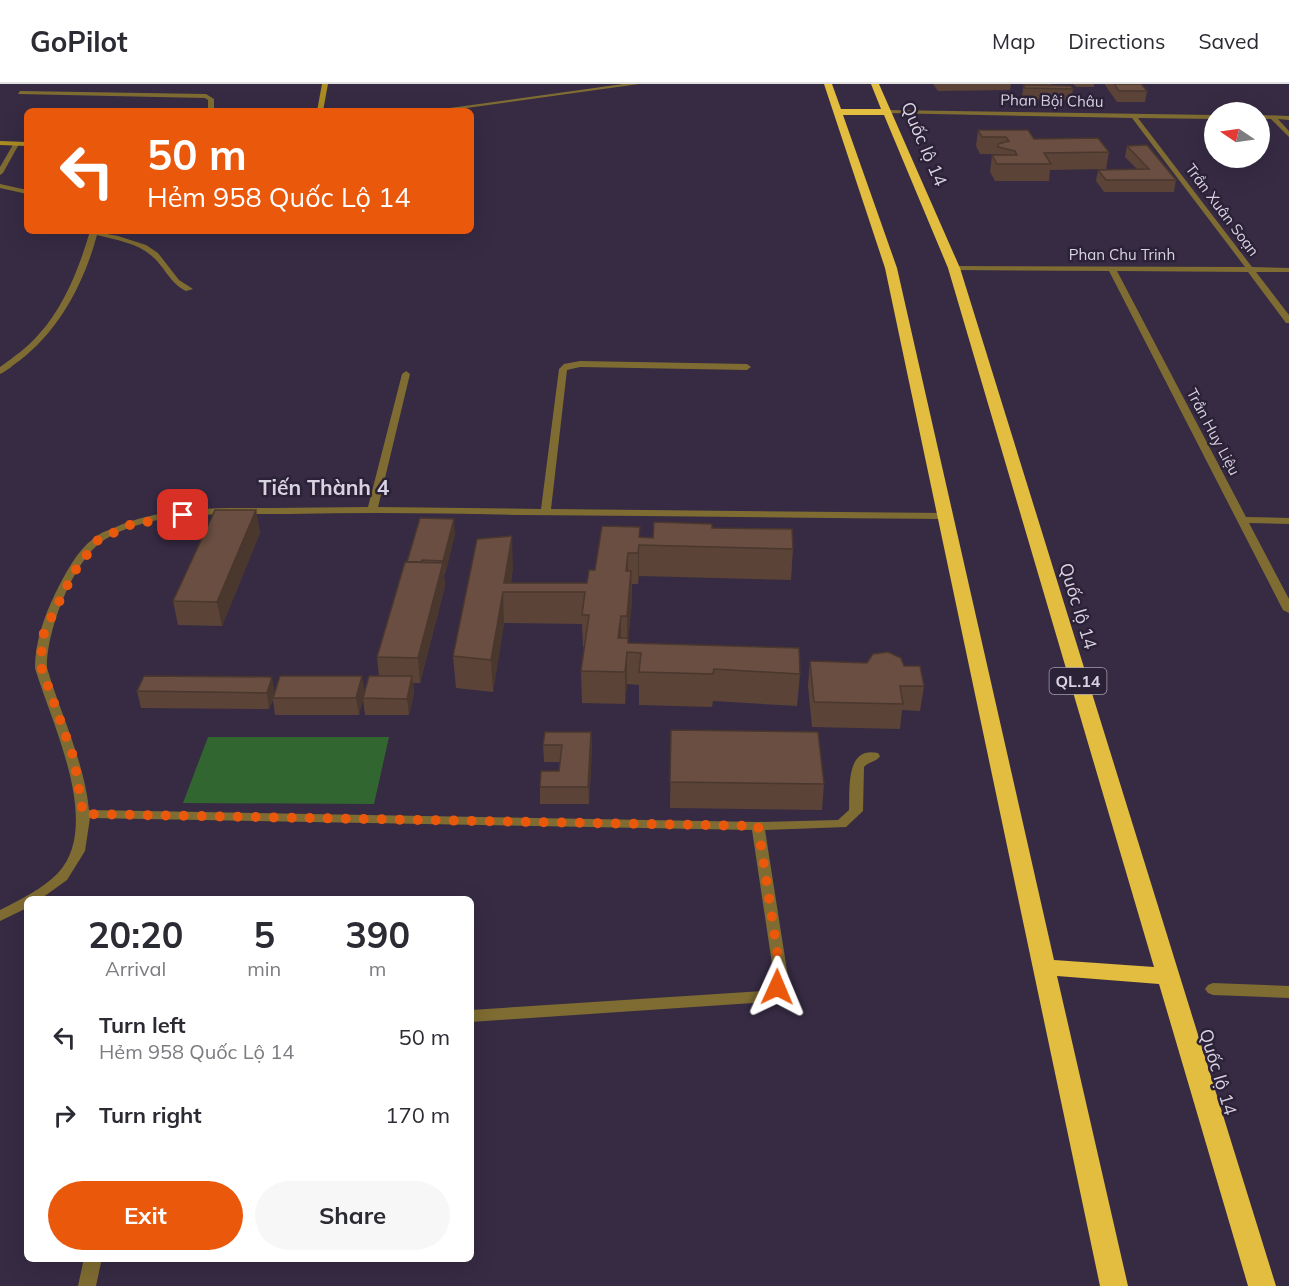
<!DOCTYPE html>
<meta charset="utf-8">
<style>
:root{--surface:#fff;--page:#f7f7f7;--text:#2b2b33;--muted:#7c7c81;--line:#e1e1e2;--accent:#ea580c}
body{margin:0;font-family:Mulish,sans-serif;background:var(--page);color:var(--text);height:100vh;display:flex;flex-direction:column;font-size:22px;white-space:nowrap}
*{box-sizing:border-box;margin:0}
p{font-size:20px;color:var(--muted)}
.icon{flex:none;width:33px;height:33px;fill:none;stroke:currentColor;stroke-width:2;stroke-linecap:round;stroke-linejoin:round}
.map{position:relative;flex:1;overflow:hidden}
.drawer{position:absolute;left:24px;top:812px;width:450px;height:366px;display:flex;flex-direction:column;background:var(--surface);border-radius:9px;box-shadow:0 6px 24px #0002}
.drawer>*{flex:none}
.top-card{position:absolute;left:24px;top:24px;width:450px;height:126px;border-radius:9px;box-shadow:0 6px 24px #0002;background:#ea580c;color:#fff;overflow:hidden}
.needle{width:39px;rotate:283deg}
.buttons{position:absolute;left:1204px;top:18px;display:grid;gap:12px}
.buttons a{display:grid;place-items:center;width:66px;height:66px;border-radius:50%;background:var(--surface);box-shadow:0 6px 24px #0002;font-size:30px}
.pin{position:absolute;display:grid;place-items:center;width:51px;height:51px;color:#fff;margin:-26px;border-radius:12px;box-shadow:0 3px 9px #0006}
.me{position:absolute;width:66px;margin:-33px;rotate:1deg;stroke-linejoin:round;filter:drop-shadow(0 0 4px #0008)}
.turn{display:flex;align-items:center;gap:21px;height:126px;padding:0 24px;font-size:27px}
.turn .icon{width:78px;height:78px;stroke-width:2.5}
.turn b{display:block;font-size:42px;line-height:51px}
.eta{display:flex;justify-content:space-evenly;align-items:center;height:102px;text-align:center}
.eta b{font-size:36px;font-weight:700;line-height:42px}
.cta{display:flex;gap:12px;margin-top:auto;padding:12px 24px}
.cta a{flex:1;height:69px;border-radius:36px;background:var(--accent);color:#fff;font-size:24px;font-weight:700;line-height:69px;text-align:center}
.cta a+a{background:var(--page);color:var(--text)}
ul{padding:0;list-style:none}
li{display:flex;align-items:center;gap:18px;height:78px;padding:0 24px}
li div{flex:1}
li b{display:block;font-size:22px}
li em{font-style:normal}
header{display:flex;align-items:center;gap:36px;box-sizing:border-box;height:84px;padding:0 30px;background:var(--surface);border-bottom:2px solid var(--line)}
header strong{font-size:28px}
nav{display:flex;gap:33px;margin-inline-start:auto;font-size:21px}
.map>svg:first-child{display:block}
</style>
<header>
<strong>GoPilot</strong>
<nav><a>Map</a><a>Directions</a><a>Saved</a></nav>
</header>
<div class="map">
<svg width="1289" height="1202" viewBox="0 0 1289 1202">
<rect width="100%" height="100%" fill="#362b43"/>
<path fill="#326631" d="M208,653h181l-15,67 -191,-1z"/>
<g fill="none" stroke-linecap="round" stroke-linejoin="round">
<g fill="#7f6c32" fill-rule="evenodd">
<path d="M623,0h16l-194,27h-17z"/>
<path d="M20,7l186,3 8,5v12h-6v-11l-3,-2 -187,-4z"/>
<path d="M888,26l327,5v4l-77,-1 114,149 37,1v4h-33l33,43v8h-3l-38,-51 -131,-1 129,246 43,1v6l-40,-1 40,76v14l-6,-3 -174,-339 -155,-1 -4,-2 4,-2 291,1 -113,-149 -246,-5z"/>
<path d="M1260,31l29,1v4l-11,-1 11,12v6l-18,-18h-11z"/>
<path d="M14,59l5,1 -16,29 -3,2v-8z"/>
<path d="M0,100l27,6v4l-27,-6z"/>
<path d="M90,147l28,5 28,9 12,8 21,27 14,9 -7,2c-16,-8 -20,-22 -33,-34 -15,-14 -37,-17 -56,-22 -13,48 -38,96 -78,126 -6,4 -12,10 -19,13v-7c14,-10 28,-20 39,-33 25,-27 41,-68 51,-103z"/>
<path d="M580,277l167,3 4,3 -4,3 -167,-3 -13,3 -16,139 394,4 5,3 -5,3c-141,-1 -282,-3 -422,-4 -78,-2 -156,-3 -234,-1 -57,1 -134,-6 -185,26 -31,20 -58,92 -57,128 14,47 37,93 42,142l669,12 80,-2 11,-10c1,-21 -4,-64 29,-57l2,3c-3,6 -11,5 -16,11l-1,44 -17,16 -81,3 23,147c-4,11 -9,21 -21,25l-296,20v-12l292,-19 8,-7 3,-7 -22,-147 -662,-12 -5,33 -18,29 -25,18h-15v10l-27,13v-11c18,-9 44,-22 58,-37 45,-48 -7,-151 -23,-205 0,-26 9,-51 20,-74 10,-20 21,-42 39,-56 7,-6 16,-8 24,-12 49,-20 102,-18 154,-18 32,0 64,-1 96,-1l34,-133 4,-3 4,3 -32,133 163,2 18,-140 5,-5z"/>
<path d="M1213,899l76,3v12l-76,-3 -5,-2 -3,-4 3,-4z"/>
<path d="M84,1174h18l-6,28h-18z"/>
</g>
<g fill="#aa8c23" fill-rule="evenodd">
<path d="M322,0h6l-5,27h-6z"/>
<path d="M0,57l27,1v4l-27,-1z"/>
</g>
<path fill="#e2bd40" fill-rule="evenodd" d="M824,0h8l9,25h40l-10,-25h8l81,184 316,1018h-28l-89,-302 -102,-8 71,310h-28l-215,-1018zM843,31h41l64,153 206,699 -100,-7 -157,-692z"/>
</g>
<g fill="#5b4338">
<path d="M933,0h78l-1,6 -72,1z"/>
<path d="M1024,0h27v1l22,4 -2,11 -47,-1 -2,-4z"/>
<path d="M1073,0h21v3h-18z"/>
<path d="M1105,0h36l6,7 -2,11h-28l-12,-17z"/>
<path d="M978,46l56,9 75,13 -3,17 -56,1 -1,11h-54l-5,-9 2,-17h4v-1h-16l-4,-8z"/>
<path d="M1127,62l49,34 -2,12h-70l-8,-11 2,-11 39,-1 -12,-12z"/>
<path d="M256,426l4,23 -38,93 -44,-1 -5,-24z"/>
<path d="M712,444l81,21 -2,31 -152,-4 -1,8h-6v18l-4,36v5l172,31 -3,32 -84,-5 -1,6 -73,-2v-20l-12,-1 -2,20 -43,-1 -1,-32 3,-24h-1l-1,-23 -78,-1 -11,69 -37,-4 -3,-32 60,-89 -2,16h76l8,-13 45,-33 13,1z"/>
<path d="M455,450l-11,42 1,10 -25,97h-7l1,10 -5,22h-44l-2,-16 -4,16h-84l-2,-15 -4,9 -128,-1 -4,-17 227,2 15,-17 -2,-19 30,-95z"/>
<path d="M810,577l94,5 20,20 -4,25 -18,-1 -2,19 -88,-2 -4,-41z"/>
<path d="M671,646l153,54 -2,26 -152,-2z"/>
<path d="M591,648l1,17 -3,55h-49v-17l19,-16 1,-9h-16l-1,-17z"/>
</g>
<g fill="#4a372e">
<path d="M256,426l4,23 -38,93 -5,-24z"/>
<path d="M454,435l1,15 -10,42 -2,-15z"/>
<path d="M512,452l1,31 -4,25 -5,-9z"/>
<path d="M639,461v31l-1,8v-31z"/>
<path d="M628,469v31l-2,-13z"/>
<path d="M443,479l2,23 -25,97 -2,-25z"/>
<path d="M631,487l1,31 -5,46v-32z"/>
<path d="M503,508l1,31 -11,69 -2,-32z"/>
<path d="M621,532v32l-3,-10z"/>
<path d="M627,568v32l-2,20v-32z"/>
<path d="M362,592l3,17 -6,22 -3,-17z"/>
<path d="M412,592l2,17 -5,22 -2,-16z"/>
<path d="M272,593l3,17 -2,4 -4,11 -2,-16z"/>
<path d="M591,648l1,17 -3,55 -1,-17z"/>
</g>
<g fill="#6a4e41" stroke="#4a372e" stroke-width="1.5">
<path d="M1114,0h27l6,7h-28z"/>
<path d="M1024,1l47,1 2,3 -48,-1z"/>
<path d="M978,46h50l6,9 64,-1 11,14 -65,1 7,11h-54l-5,-9h25l-2,-4 -17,-4v-3l11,-3 -3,-4h-24z"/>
<path d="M1147,61l29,35h-70l-8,-10 51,-1 -22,-23z"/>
<path d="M215,426h41l-39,92 -44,-1z"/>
<path d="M420,434l34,1 -11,42 -21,-1 -1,2h-14z"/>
<path d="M654,438l58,2v4l80,1 1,20 -154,-4 -1,8h-10l-2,18h5l-4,45h-6l-3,22h10v5l171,5 1,26 -86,-5 -1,5 -74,-2 2,-19 -14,-1 -2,20 -44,-1 8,-56h-7l3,-23h-82l-12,68 -38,-4 24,-117 35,-3 -8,47h83l2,-13h6l7,-44 38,1 -1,10 14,1z"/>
<path d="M405,478l38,1 -25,95 -41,-1z"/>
<path d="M888,568l13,6 3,8h16l4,20h-24l3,18 -89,-2 -4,-41 57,2 6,-9z"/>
<path d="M144,592l128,1 -5,16 -130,-2z"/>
<path d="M280,592h82l-6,22h-83z"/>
<path d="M369,592h43l-5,23 -44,-1z"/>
<path d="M671,646l147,2 6,52 -154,-2z"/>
<path d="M545,648h46l-3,55h-48l1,-16h18l3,-26h-19z"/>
</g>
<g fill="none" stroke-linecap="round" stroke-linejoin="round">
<path stroke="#ea580c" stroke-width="10" stroke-dasharray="0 18" d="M183,431l-53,10 -32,15 -24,32 -30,60 -4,32 34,95 9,55 675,12 23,151 -4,10"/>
</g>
<g text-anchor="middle" stroke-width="5" stroke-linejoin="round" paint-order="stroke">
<g font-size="15" fill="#d8d2e1" stroke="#2c2238">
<text transform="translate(1052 17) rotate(1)" y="5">Phan Bội Châu</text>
<text transform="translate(1222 126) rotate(53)" y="5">Trần Xuân Soạn</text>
<text x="1122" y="176">Phan Chu Trinh</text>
<text transform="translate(1213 348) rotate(62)" y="5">Trần Huy Liệu</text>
</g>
<rect fill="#2c2238" stroke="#a49dae" stroke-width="1.5" x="1049.5" y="584" width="57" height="26" rx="4.5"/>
<g font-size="16" font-weight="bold" fill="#d8d2e1">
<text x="1078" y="603">QL.14</text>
</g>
<g font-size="18" fill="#d8d2e1" stroke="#2c2238">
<text transform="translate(924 60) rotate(67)" y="6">Quốc lộ 14</text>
<text transform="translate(1078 522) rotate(73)" y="6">Quốc lộ 14</text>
<text transform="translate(1218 988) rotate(73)" y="6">Quốc lộ 14</text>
</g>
<g font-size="21" font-weight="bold" fill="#d8d2e1" stroke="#2c2238">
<text x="324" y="411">Tiến Thành 4</text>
</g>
</g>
</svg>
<div class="buttons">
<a><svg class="needle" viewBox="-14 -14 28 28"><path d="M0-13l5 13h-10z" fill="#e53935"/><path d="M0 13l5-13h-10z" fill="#7c7c81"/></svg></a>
</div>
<div class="pin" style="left:183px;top:431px;background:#d93025"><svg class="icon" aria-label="arrive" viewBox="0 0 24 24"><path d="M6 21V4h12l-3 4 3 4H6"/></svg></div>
<svg class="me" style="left:777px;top:903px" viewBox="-20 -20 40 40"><path d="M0-17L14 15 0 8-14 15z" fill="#ea580c" stroke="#fff" stroke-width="4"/></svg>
<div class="top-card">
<div class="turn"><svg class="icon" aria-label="left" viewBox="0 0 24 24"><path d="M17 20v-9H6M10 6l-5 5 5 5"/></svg><div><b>50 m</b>Hẻm 958 Quốc Lộ 14</div></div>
</div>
<section class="drawer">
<div class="eta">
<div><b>20:20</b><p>Arrival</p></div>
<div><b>5</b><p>min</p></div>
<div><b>390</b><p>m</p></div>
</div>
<ul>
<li><svg class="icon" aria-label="left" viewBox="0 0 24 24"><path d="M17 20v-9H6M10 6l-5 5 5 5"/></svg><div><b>Turn left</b><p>Hẻm 958 Quốc Lộ 14</p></div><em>50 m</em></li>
<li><svg class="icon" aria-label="right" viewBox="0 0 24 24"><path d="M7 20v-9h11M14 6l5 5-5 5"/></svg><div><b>Turn right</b></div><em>170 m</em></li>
</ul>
<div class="cta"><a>Exit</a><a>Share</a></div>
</section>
</div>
